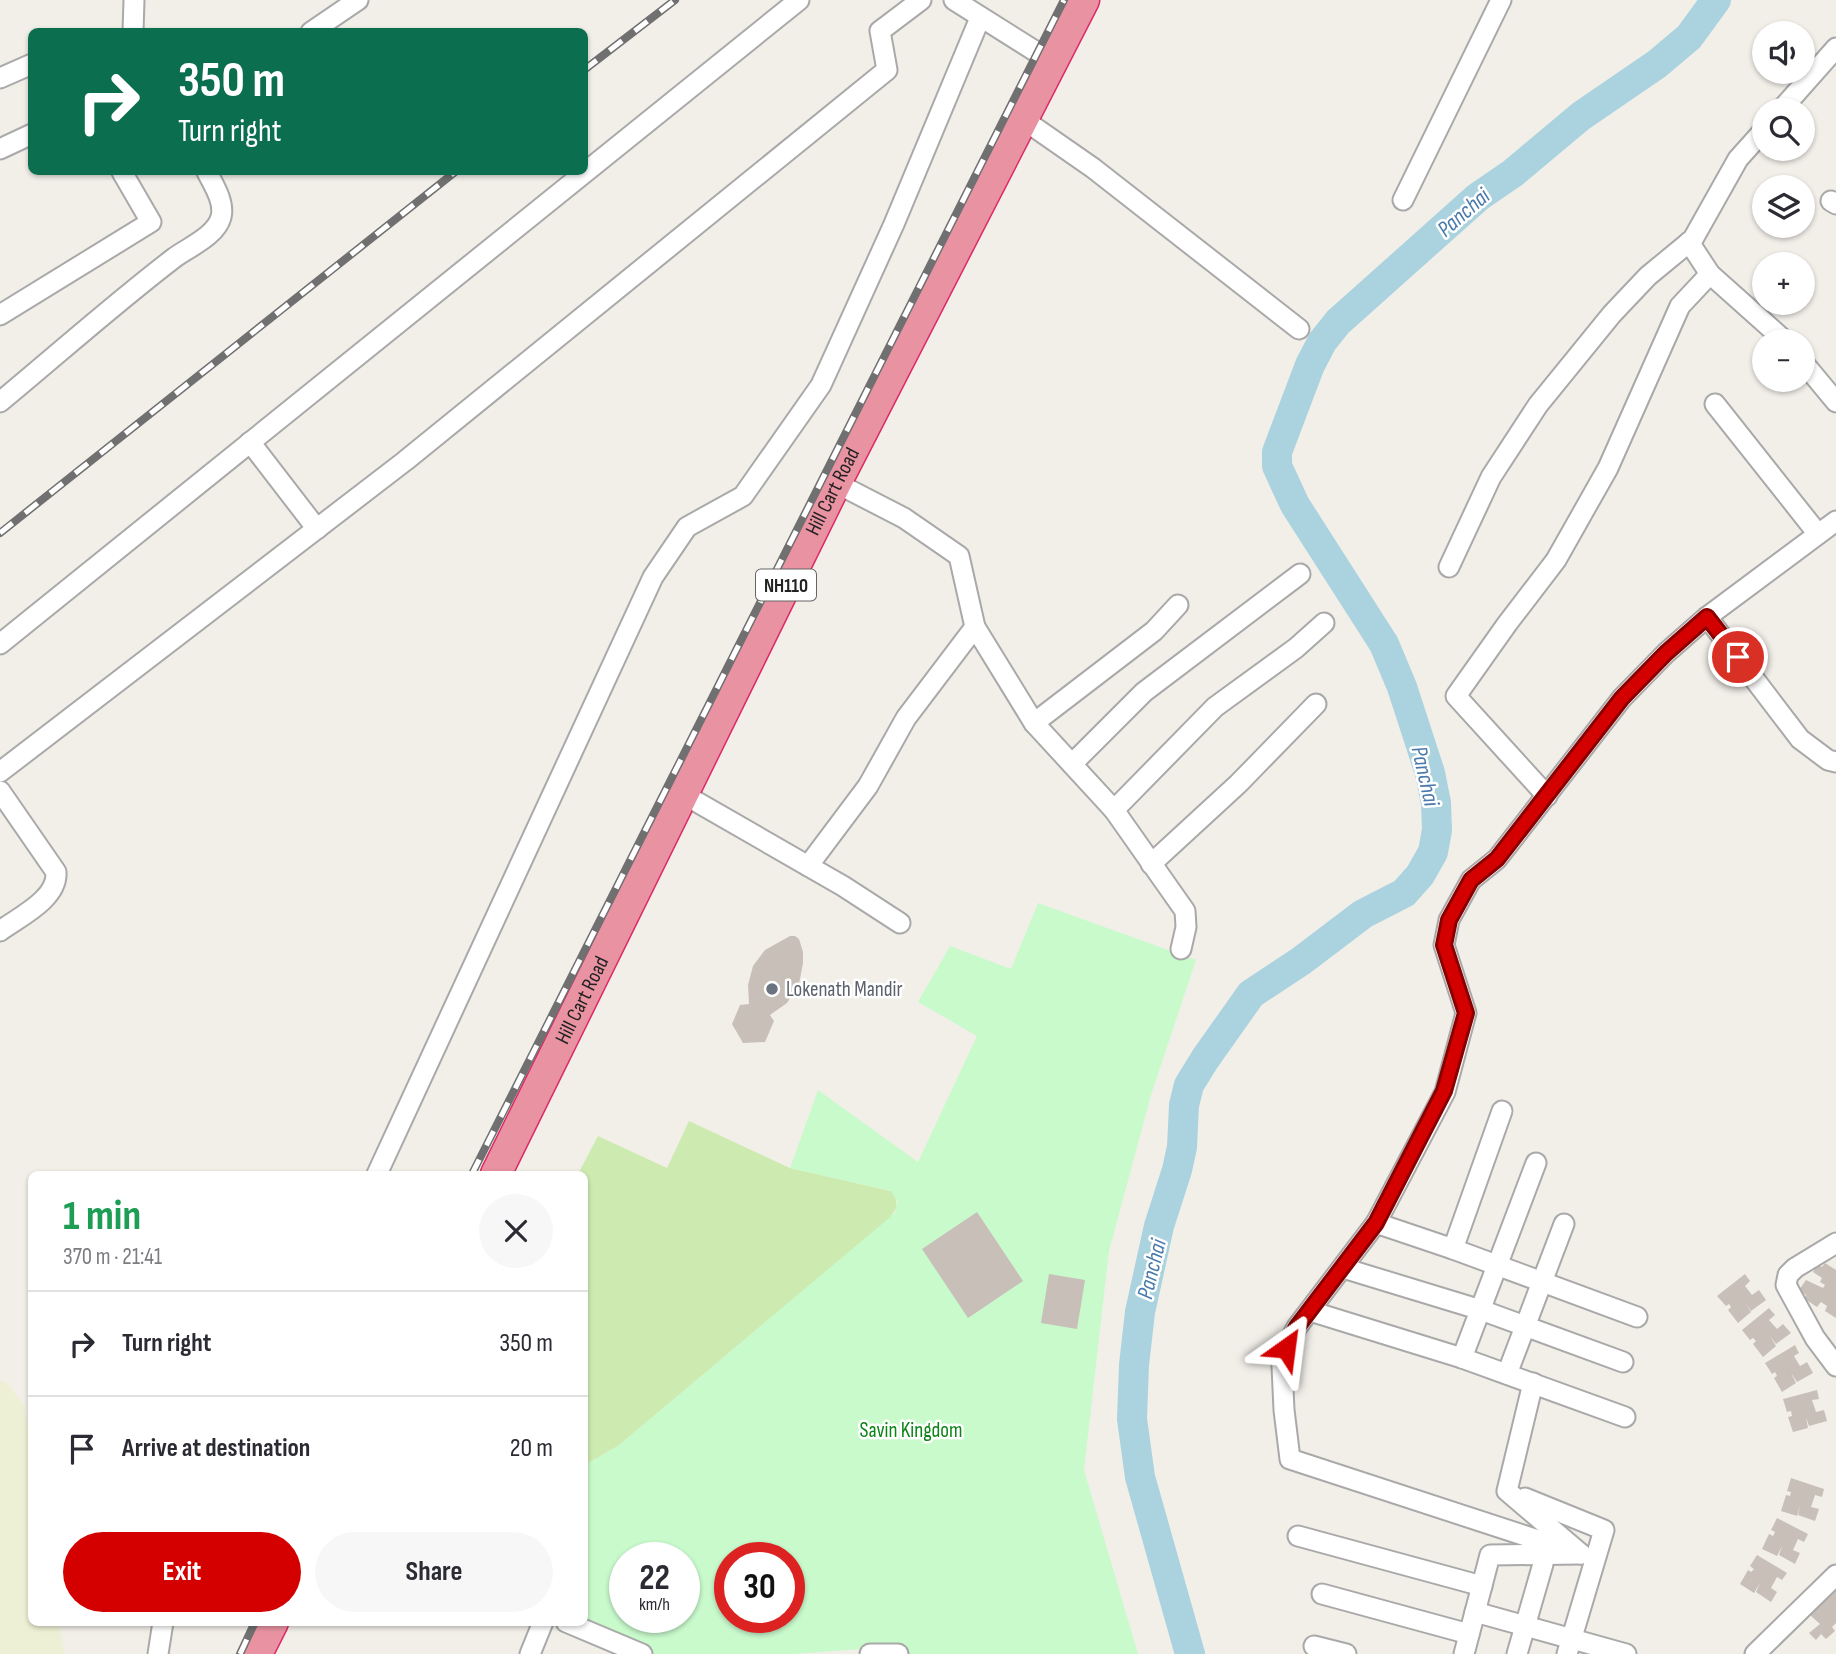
<!DOCTYPE html>
<meta charset="utf-8">
<style>
:root{--surface:#fff;--page:#f7f7f7;--text:#2b2b33;--muted:#7c7c81;--line:#e1e1e2;--accent:#d40000}
body{margin:0;font-family:"Sofia Sans Condensed",sans-serif;background:var(--page);color:var(--text);height:100vh;display:flex;flex-direction:column;font-size:26px;white-space:nowrap}
*{box-sizing:border-box;margin:0}
p{font-size:23px;color:var(--muted)}
.icon{flex:none;width:38px;height:38px;fill:none;stroke:currentColor;stroke-width:2;stroke-linecap:round;stroke-linejoin:round}
.map{position:relative;flex:1;overflow:hidden}
.drawer{position:absolute;left:28px;top:1171px;width:560px;height:455px;display:flex;flex-direction:column;background:var(--surface);border-radius:10px;box-shadow:0 2px 5px #0004}
.drawer>*{flex:none}
.banner{position:absolute;left:28px;top:28px;width:560px;height:147px;border-radius:10px;box-shadow:0 2px 5px #0004;background:#0b6e4f;color:#fff;overflow:hidden}
.controls{position:absolute;left:1752px;top:21px;display:grid;gap:14px}
.controls a{display:grid;place-items:center;width:63px;height:63px;border-radius:50%;background:var(--surface);box-shadow:0 2px 5px #0004;font-size:35px}
.speed{position:absolute;left:609px;top:1542px;display:flex;gap:14px;font-size:35px;font-weight:700;text-align:center}
.speed>*{display:grid;place-content:center;width:91px;height:91px;border-radius:50%;background:var(--surface);box-shadow:0 2px 5px #0004;line-height:1}
.speed small{font-size:18px;font-weight:400}
.speed .limit{border:10px solid #d22;background:#fff;color:#111}
.pin{position:absolute;display:grid;place-items:center;width:60px;height:60px;color:#fff;margin:-30px;border:4px solid #fff;border-radius:50%;box-shadow:0 2px 7px #0007}
.me{position:absolute;width:77px;margin:-38px;rotate:31deg;stroke-linejoin:round;filter:drop-shadow(0 0 5px #0008)}
.turn{display:flex;align-items:center;gap:24px;height:147px;padding:0 35px;font-size:32px}
.turn .icon{width:91px;height:91px;stroke-width:2.5}
.turn b{display:block;font-size:49px;line-height:60px}
.round{display:grid;place-items:center;flex:none;width:74px;height:74px;border-radius:37px;background:var(--page)}
.head{display:flex;align-items:center;justify-content:space-between;height:119px;padding:0 35px}
h1{font-size:42px;font-weight:700;line-height:52px;color:#1e9e55}
.button{display:flex;gap:14px;margin-top:auto;padding:14px 35px}
.button a{flex:1;height:80px;border-radius:42px;background:var(--accent);color:#fff;font-size:28px;font-weight:700;line-height:80px;text-align:center}
.button a+a{background:var(--page);color:var(--text)}
ul{padding:0;list-style:none}
li{display:flex;align-items:center;gap:21px;height:105px;padding:0 35px;border-top:2px solid var(--line)}
li div{flex:1}
li b{display:block;font-size:26px}
li em{font-style:normal}
.map>svg:first-child{display:block}
</style>
<div class="map">
<svg width="1836" height="1654" viewBox="0 0 1836 1654">
<rect width="100%" height="100%" fill="#f2efe9"/>
<path fill="#eef0d5" d="M0,1380l7,3 17,22 7,45 1,172h27l6,32h-65z"/>
<path fill="#cdebb0" d="M689,1121l101,47 101,23 4,4 2,12 -7,11 -272,228 -33,19 -1,-291h-6l20,-38 69,32z"/>
<path fill="#c8facc" fill-rule="evenodd" d="M1038,903l158,57 -45,135 -42,156 -25,219 54,184h-230l-6,-8 -108,8h-140l-74,-32h4l1,-157 33,-19 277,-233 2,-12 -6,-10 -101,-23 28,-78 100,72 59,-126 -59,-34 32,-56 61,23zM625,1558h59v59h-59zM730,1558h59v59h-59z"/>
<g fill="none" stroke-linecap="round" stroke-linejoin="round">
<path stroke="#aad3df" stroke-width="30" d="M1190,1654l-50,-177 -8,-58 2,-54 6,-53 19,-86 18,-56 5,-23 2,-42 5,-20 16,-26 46,-65 50,-33 62,-47 41,-21 16,-18 13,-23 4,-22 -1,-27 -6,-30 -28,-86 -18,-43 -89,-139 -18,-39v-14l33,-87 12,-23 16,-20 140,-125 35,-24 68,-57 76,-52 32,-27 27,-37"/>
</g>
<g fill="#c7bfb8">
<path d="M790,936h5l4,3 4,13v11l-4,21 -12,19 -17,12 4,6 -9,21 -22,1 -11,-19 8,-19 9,-1 -1,-19 5,-19 12,-16z"/>
<path d="M977,1212l46,69 -55,37 -46,-69z"/>
<path d="M1825,1263l11,7v48l-11,-7 2,-5 -6,-4 -4,5 -12,-8 1,-4 -7,-5 7,-10 17,8 2,-3 -5,-3 2,-4 -9,-6 4,-8 5,3z"/>
<path d="M1049,1274l36,6 -8,49 -36,-6z"/>
<path d="M1745,1274l5,7 -5,5 7,9 7,-5 7,10 -15,11 -6,-9 6,10 -13,11 -10,-13 3,-3 -2,-3 -3,2 -9,-10z"/>
<path d="M1769,1308l6,7 -6,5 8,9 6,-5 8,9 -15,11 -6,-8 6,10 -13,11 -10,-13 3,-3 -3,-3 -3,2 -8,-10z"/>
<path d="M1795,1345l4,8 -5,3 6,10 7,-4 6,11 -16,9 -6,-9 5,10 -14,9 -8,-14 3,-2 -2,-4 -3,2 -7,-11z"/>
<path d="M1817,1390l2,9 -7,1 4,12 8,-2 3,11 -18,5 -3,-9 2,11 -15,4 -5,-15 4,-1 -1,-5 -4,1 -4,-13z"/>
<path d="M1791,1478l33,11 -2,8 -7,-2 -4,12 8,2 -4,12 -17,-6 2,-10 -3,11 -16,-5 5,-16 4,1 1,-4 -4,-1z"/>
<path d="M1777,1518l31,16 -4,8 -6,-3 -5,11 7,3 -5,11 -16,-9 3,-9 -5,10 -15,-7 7,-15 4,2 2,-4 -4,-2z"/>
<path d="M1757,1555l30,18 -5,7 -5,-3 -6,11 6,4 -6,10 -15,-10 4,-9 -6,10 -14,-9 8,-14 3,2 3,-3 -4,-3z"/>
<path d="M1836,1582v41l-4,4 3,4 -9,8 -5,-5 -5,6 -7,-7 11,-9 -10,-9 -9,9 -6,-5z"/>
</g>
<g fill="none" stroke-linecap="round" stroke-linejoin="round">
<g stroke="#a9a9a9" stroke-width="23">
<g id="minor">
<path d="M954,0l100,63"/>
<path d="M133,32l1,-32"/>
<path d="M311,32l47,-32"/>
<path d="M0,78l32,-14"/>
<path d="M1781,110l55,-62"/>
<path d="M1024,120l69,48 206,161"/>
<path d="M0,149l32,-15"/>
<path d="M1403,200l98,-200"/>
<path d="M1831,201l5,3"/>
<path d="M1689,242l21,32 75,67"/>
<path d="M0,315l151,-93 -29,-50"/>
<path d="M1802,361l34,41"/>
<path d="M0,402c58,-48 114,-98 174,-144 15,-11 42,-22 47,-41 4,-15 -8,-33 -14,-45"/>
<path d="M1715,404l103,130"/>
<path d="M250,442l67,87"/>
<path d="M836,483l68,35 55,38 16,71 59,96 80,87 71,101 1,16 -5,22"/>
<path d="M1449,567l42,-90 47,-72 74,-91 36,-38 45,-37 45,-80 26,-29"/>
<path d="M1707,617l93,122 28,21 8,2"/>
<path d="M0,644l799,-644"/>
<path d="M1034,723l120,-92 24,-26"/>
<path d="M1072,764l72,-72 156,-118"/>
<path d="M0,772l405,-311 482,-391 -7,-39 41,-31"/>
<path d="M0,791l56,81c2,27 -37,45 -56,59"/>
<path d="M683,794l160,92 57,37"/>
<path d="M1547,796l-91,-100 51,-72 49,-64 52,-92 72,-162 30,-32"/>
<path d="M1114,810l101,-103 81,-59 28,-25"/>
<path d="M1151,864l87,-80 78,-80"/>
<path d="M808,866l60,-80 38,-68 69,-91"/>
<path d="M377,1174l276,-597 34,-50 56,-31 78,-111 73,-161 86,-206"/>
<path d="M1376,1223l77,26 184,68"/>
<path d="M1836,1243l-41,25 -7,7 -2,10 29,53 21,28"/>
<path d="M1453,1249l49,-138"/>
<path d="M1343,1268l138,42 142,52"/>
<path d="M1310,1311l152,47 163,59"/>
<path d="M1462,1358l74,-195"/>
<path d="M1507,1374l57,-150"/>
<path d="M1525,1498l79,32 -37,124"/>
<path d="M1298,1536l184,50"/>
<path d="M1581,1554l-291,-95 -6,-49 -2,-44 4,-18 11,-21 79,-104 69,-131 21,-79 -22,-68 5,-25 22,-40 26,-21 125,-161 44,-45 41,-36 129,-96"/>
<path d="M1322,1594l147,40"/>
<path d="M1475,1612l151,42"/>
<path d="M566,1622l76,32"/>
<path d="M1314,1646l32,8"/>
<path d="M158,1654l5,-32"/>
<path d="M530,1654l13,-32"/>
<path d="M870,1654h28"/>
<path d="M1464,1654l26,-99 91,-1 -74,-63 26,-108"/>
<path d="M1517,1654l26,-90"/>
<path d="M1755,1654l81,-79"/>
</g>
</g>
<g stroke="#dc2a67" stroke-width="33">
<g id="highway">
<path id="s1" d="M496,1174l340,-691 248,-483"/>
<path d="M257,1654l16,-32"/>
</g>
</g>
<use href="#minor" stroke="#fff" stroke-width="19"/>
<use href="#highway" stroke="#e892a2" stroke-width="30"/>
<g stroke="#707070" stroke-width="8">
<g id="rail">
<path d="M584,70l91,-70"/>
<path d="M0,533l455,-361"/>
<path d="M472,1174l592,-1174"/>
<path d="M240,1654l15,-32"/>
</g>
</g>
<use href="#rail" stroke="#fff" stroke-width="5" stroke-dasharray="16" stroke-linecap="butt"/>
</g>
<g fill="none" stroke-linecap="round" stroke-linejoin="round">
<g stroke="#8a0000" stroke-width="18">
<path id="route" d="M1286,1348l11,-21 79,-104 68,-132 22,-78 -22,-68 5,-25 22,-40 26,-21 125,-161 44,-45 41,-36 31,40"/>
</g>
<use href="#route" stroke="#d40000" stroke-width="12"/>
</g>
<circle fill="#6b7280" stroke="#fff" stroke-width="2.5" cx="772" cy="989" r="7"/>
<g text-anchor="middle" stroke-width="5" stroke-linejoin="round" paint-order="stroke">
<rect fill="#fff" stroke="#646464" stroke-width="2" x="756" y="569.5" width="60" height="31" rx="5"/>
<g font-size="19" font-weight="bold" fill="#222">
<text x="786" y="592">NH110</text>
</g>
<g font-size="21" fill="#222" stroke="#fff">
<text dy="7" stroke="none"><textPath href="#s1" startOffset="761">Hill Cart Road</textPath></text>
<text dy="7" stroke="none"><textPath href="#s1" startOffset="194">Hill Cart Road</textPath></text>
</g>
<g font-size="21" fill="#5b616d" stroke="#fff" text-anchor="start">
<text x="786" y="996">Lokenath Mandir</text>
</g>
<g font-size="21" fill="#0c8416" stroke="#fff">
<text x="911" y="1437">Savin Kingdom</text>
</g>
<g font-size="23" font-style="italic" fill="#4a7aab" stroke="#fff">
<text transform="translate(1463 212) rotate(-41)" y="8">Panchai</text>
<text transform="translate(1426 776) rotate(77)" y="8">Panchai</text>
<text transform="translate(1151 1269) rotate(-76)" y="8">Panchai</text>
</g>
</g>
</svg>
<div class="controls">
<a><svg class="icon" aria-label="sound" viewBox="0 0 24 24"><path d="M4 9h4l5-4v14l-5-4H4zM17 9q2 3 0 6"/></svg></a>
<a><svg class="icon" aria-label="search" viewBox="0 0 24 24"><circle cx="10" cy="10" r="6"/><path d="M15 15l6 6"/></svg></a>
<a><svg class="icon" aria-label="layers" viewBox="0 0 24 24"><path d="M12 4l9 5-9 5-9-5zM3 14l9 5 9-5"/></svg></a>
<a>+</a>
<a>−</a>
</div>
<div class="speed"><div>22<small>km/h</small></div><div class="limit">30</div></div>
<div class="pin" style="left:1738px;top:657px;background:#d93025"><svg class="icon" aria-label="arrive" viewBox="0 0 24 24"><path d="M6 21V4h12l-3 4 3 4H6"/></svg></div>
<svg class="me" style="left:1286px;top:1348px" viewBox="-20 -20 40 40"><path d="M0-17L14 15 0 8-14 15z" fill="#d40000" stroke="#fff" stroke-width="4"/></svg>
<div class="banner">
<div class="turn"><svg class="icon" aria-label="right" viewBox="0 0 24 24"><path d="M7 20v-9h11M14 6l5 5-5 5"/></svg><div><b>350 m</b>Turn right</div></div>
</div>
<section class="drawer">
<div class="head"><div><h1>1 min</h1><p>370 m · 21:41</p></div><a class="round"><svg class="icon" aria-label="close" viewBox="0 0 24 24"><path d="M6 6l12 12M18 6L6 18"/></svg></a></div>
<ul>
<li><svg class="icon" aria-label="right" viewBox="0 0 24 24"><path d="M7 20v-9h11M14 6l5 5-5 5"/></svg><div><b>Turn right</b></div><em>350 m</em></li>
<li><svg class="icon" aria-label="arrive" viewBox="0 0 24 24"><path d="M6 21V4h12l-3 4 3 4H6"/></svg><div><b>Arrive at destination</b></div><em>20 m</em></li>
</ul>
<div class="button"><a>Exit</a><a>Share</a></div>
</section>
</div>
